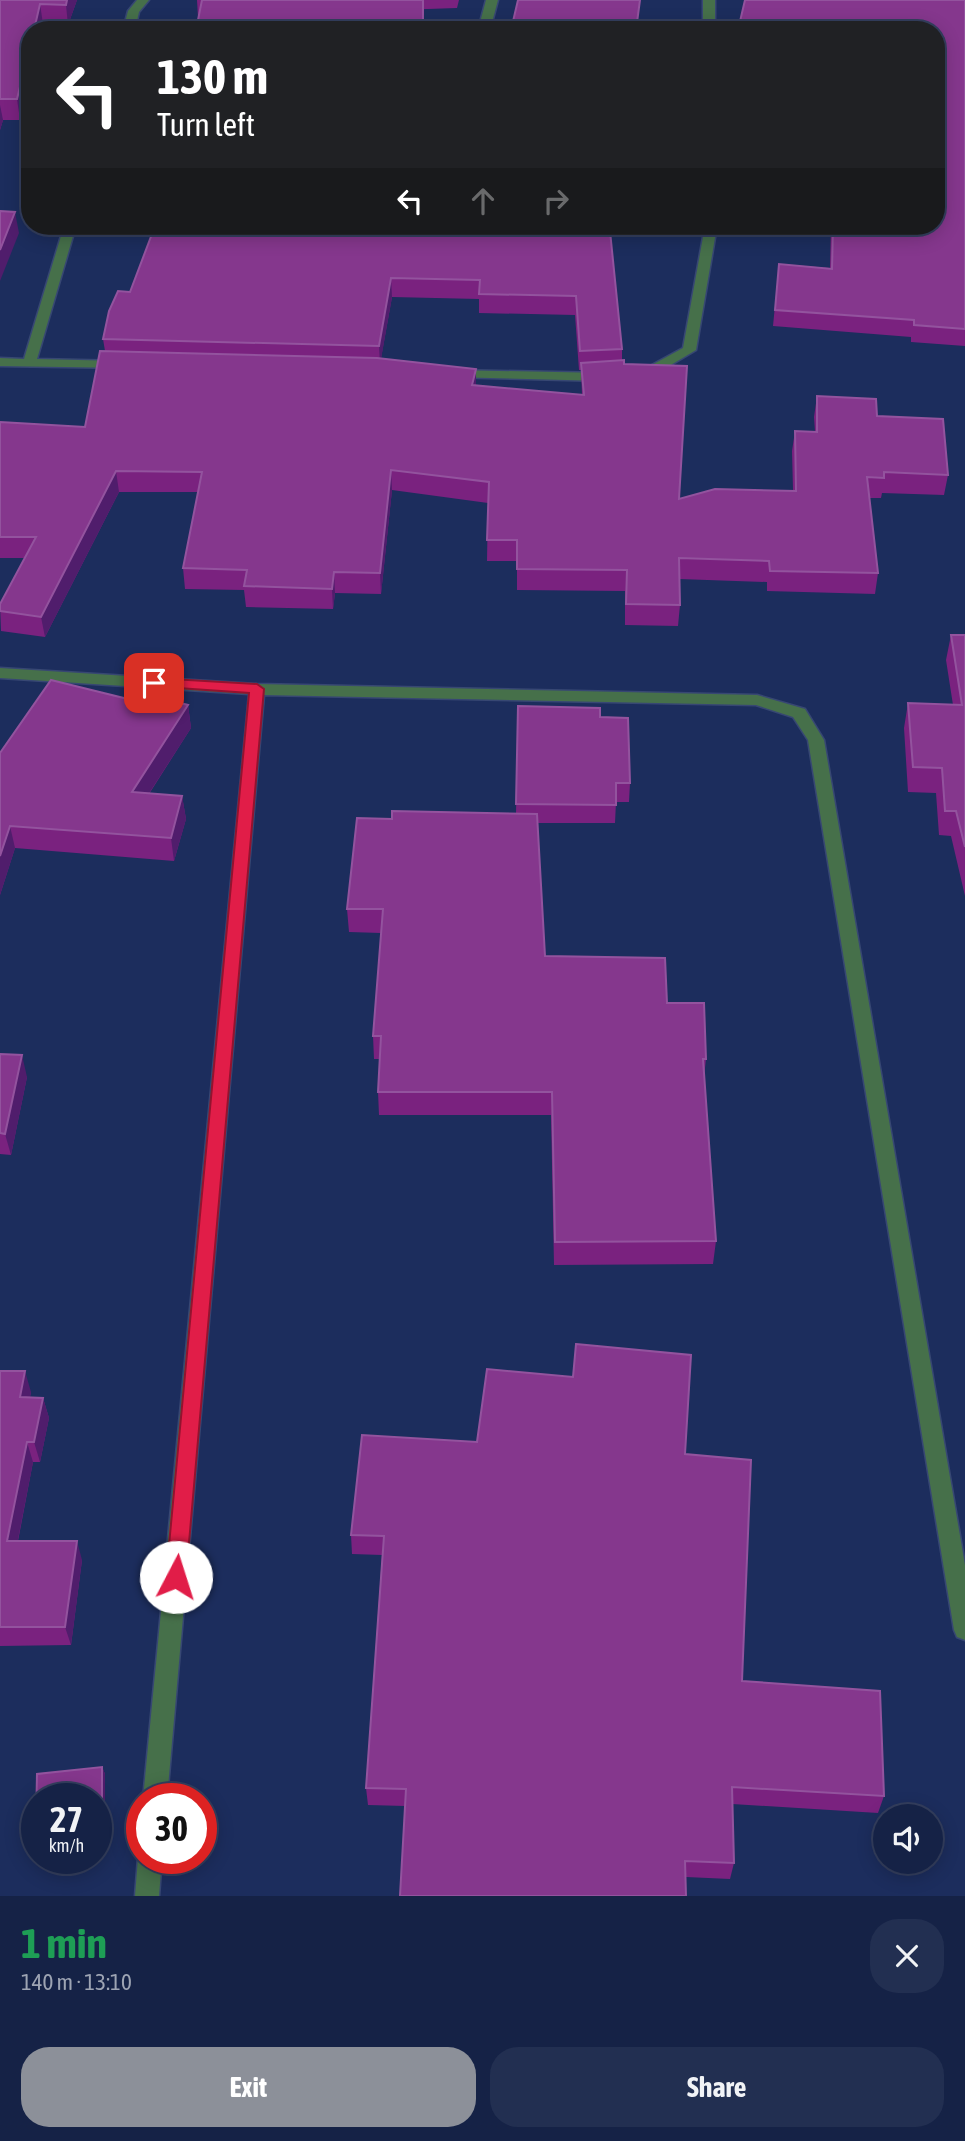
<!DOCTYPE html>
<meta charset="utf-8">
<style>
:root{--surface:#152246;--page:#222f51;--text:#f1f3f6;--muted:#9da4b3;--line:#343f5f;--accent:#8c9099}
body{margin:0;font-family:"Asap Condensed",sans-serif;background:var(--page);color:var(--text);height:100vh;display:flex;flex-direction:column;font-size:26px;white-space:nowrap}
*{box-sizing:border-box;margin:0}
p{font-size:23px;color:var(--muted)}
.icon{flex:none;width:38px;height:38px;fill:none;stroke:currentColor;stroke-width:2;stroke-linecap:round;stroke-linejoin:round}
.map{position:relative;height:1896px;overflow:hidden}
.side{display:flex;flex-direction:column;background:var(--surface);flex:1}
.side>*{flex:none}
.guide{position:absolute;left:21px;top:21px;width:924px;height:214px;border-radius:28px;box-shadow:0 4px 18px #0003,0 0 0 2px var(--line);background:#202124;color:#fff;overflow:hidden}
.buttons{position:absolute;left:873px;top:1804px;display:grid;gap:14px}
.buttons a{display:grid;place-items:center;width:70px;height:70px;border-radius:50%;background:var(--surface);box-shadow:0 4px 18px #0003,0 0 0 2px var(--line);font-size:35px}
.speed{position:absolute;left:21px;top:1783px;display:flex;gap:14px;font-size:35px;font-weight:700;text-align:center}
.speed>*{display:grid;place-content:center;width:91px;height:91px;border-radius:50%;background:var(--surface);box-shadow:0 4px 18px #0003,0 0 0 2px var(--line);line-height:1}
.speed small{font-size:18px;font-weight:400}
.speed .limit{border:10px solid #d22;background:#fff;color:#111}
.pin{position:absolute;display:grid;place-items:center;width:60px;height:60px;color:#fff;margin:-30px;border-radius:14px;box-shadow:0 4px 10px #0006}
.me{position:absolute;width:77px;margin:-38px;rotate:5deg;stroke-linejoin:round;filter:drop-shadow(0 0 5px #0008)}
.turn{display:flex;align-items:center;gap:24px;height:147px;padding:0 21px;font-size:32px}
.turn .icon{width:91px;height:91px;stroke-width:2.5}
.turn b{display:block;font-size:49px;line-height:60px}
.lanes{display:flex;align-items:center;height:66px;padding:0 21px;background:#0003;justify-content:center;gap:35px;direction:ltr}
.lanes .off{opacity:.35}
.round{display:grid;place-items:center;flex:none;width:74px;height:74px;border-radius:28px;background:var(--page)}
.headline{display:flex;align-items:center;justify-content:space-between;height:119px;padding:0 21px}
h1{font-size:42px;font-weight:700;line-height:52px;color:#1e9e55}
.primary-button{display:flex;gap:14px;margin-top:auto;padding:14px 21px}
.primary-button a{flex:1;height:80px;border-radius:28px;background:var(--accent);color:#fff;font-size:28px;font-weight:700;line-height:80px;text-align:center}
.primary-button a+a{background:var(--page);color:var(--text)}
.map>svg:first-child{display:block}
</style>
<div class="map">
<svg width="965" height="1896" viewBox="0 0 965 1896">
<rect width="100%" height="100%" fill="#1c2d5d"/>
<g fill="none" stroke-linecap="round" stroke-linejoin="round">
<g stroke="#374773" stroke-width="3">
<path id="service" d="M486,0h12l-8,30h-12z"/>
</g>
<g stroke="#374773" stroke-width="3">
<g id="minor">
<path d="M137,0h12l-10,12 -4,18h-12l5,-19z"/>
<rect x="703" y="0" width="12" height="30"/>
<path d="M64,226h12l-39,133 84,2 7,4 -2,3 -126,-2v-8l24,1z"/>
<path d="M705,226h12l-21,124 -37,22 -26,3v-6l17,-3 33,-18z"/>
<path d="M453,370l151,3 7,4 -7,4 -156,-4v-6z"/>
<path d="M0,668l257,16 500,11 48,14 19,31 141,825v75l-8,-3 -3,-7 -146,-890 -15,-23 -37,-12 -492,-10 -97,1104h-24l106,-1105 -249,-16z"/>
<path d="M142,1850v8h20l-3,38h-24l3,-38z"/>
</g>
</g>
<use href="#service" fill="#46704a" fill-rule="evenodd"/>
<use href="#minor" fill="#46704a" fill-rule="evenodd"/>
</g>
<g fill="#7a227f" fill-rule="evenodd">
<path d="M0,0h77l-9,25 -25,-1 -1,6h-12l-10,90h-17l-3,10z"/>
<path d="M197,0h262l-2,8 -259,9z"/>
<path d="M965,0v346l-54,-4v-5l-138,-11 6,-62 51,4 1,-42h105v-196z"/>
<path d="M591,233l31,116v11l2,4 55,135 114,-9 -1,-39 3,-20 20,1 -1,-15 3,-21 60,20 71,59 -4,20 -62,-2 -1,5h-12l9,75 -3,21 -108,-3v-9l-88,-3 1,26 -2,21 -53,-1v-34l-108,-1v-29h-30l1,-58 -96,-13 -11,104 -46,-1 -2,16 -87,-2 -2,-17 -59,-1 -2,-21 15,-76h-79l-74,145 -44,-6 -1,-27 25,-46h-25v-136l85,5 20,-76 -2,-12 27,-47zM392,297l87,2v14l96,2 4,55h2l1,25 -106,-10 -95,-27z"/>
<path d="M951,635h14v261l-14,-60 -12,-1 -3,-42 -28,-1 -4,-64 4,-25 45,2 -7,-45z"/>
<path d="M128,699l60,6 3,23 -42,66 33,2 4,23 -12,42 -159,-13 -15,47v-142z"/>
<path d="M518,706l82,11 30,66 -1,19h-13l-1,21h-78l8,133 122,47 39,56 -2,18 12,164 -3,23 -159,1 -3,-150h-172l-1,-23 2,-33h-6l-1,-23 8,-103 -32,-1 -2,-23 45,-90 124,-5z"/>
<path d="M0,1054l27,23 -16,78 -11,-1z"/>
<path d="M0,1371l31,21 -1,5 13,1 6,20 -9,44h-7l-15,79 64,19 -11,85 -71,1z"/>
<path d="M685,1454l57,227 142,115 -6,17 -146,-9 2,59 -4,16 -44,-2 -281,-71 -37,-1 -2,-17 16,-233 -30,-1 -1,-19z"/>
<path d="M102,1767l3,7v48l-9,1v-24h-59v25l-1,-2 1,-48z"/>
</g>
<g fill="#501d6c">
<path d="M67,0h10l-9,25 -2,-20z"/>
<path d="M40,4l3,20 -1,6h-8z"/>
<path d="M30,46v34l-10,40 -3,-21z"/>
<path d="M0,105l3,15 -3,10z"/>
<path d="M15,212l4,21 -19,48v-31z"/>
<path d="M391,278l1,19 -12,68 -1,-19z"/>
<path d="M476,369v20l-4,-4z"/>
<path d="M391,470l1,20 -11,104 -1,-21z"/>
<path d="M116,471l3,21 -74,145 -4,-20z"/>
<path d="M334,572l1,21 -2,16 -1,-20z"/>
<path d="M188,705l3,23 -56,87 -3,-23z"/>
<path d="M182,796l4,23 -12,42 -3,-23z"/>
<path d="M10,826l5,22 -15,47v-39z"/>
<path d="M22,1055l5,22 -16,78 -6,-21z"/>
<path d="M25,1371l6,21 -5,25 -6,-20z"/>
<path d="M43,1398l6,20 -9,44 -6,-20z"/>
<path d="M27,1442l6,20 -19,98 -7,-19z"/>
<path d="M77,1541l5,19 -11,85 -6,-18z"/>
<path d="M102,1767l3,7v48l-3,-7z"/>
</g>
<g fill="#85378d" stroke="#93539e" stroke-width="2">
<path d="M0,0h67l-1,5 -26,-1 -6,26h-4v16l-13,53h-17z"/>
<path d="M202,0h221v30h-227z"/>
<path d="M518,0h122l-4,30h-125z"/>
<path d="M745,0h220v329l-51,-4v-5l-139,-10 4,-46 53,5 1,-43h103v-196h-198z"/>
<path d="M0,211l15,1 -15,38z"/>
<path d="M155,226h390l46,1v6l19,-2 12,118 -42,2 -4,-55 -97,-2 1,-14 -89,-2 -12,68 -276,-7 6,-28 9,-20 12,1z"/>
<path d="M100,351l277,7 99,11 -4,16 112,10 -3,-32 43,-3v4l63,2 -8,133 36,-10 81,2 -1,-60 22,1v-36l59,3 1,17 66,3 5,56 -64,-3v6l-17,-1 11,96 -108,-2 -1,-10 -90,-3 1,47 -54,-1 1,-34 -110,-1v-29h-30l2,-58 -98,-12 -11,103 -46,-1 -2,17 -88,-3 3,-16 -64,-2 19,-96 -86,-1 -75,146 -41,-6v-7l36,-67h-36v-115l85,5z"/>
<path d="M951,635h14v212l-9,-36h-11l-3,-43 -29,-1 -5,-64 54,2z"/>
<path d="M51,680l77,19 4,-8 56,14 -56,87 50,4 -11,42 -161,-12 -10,30v-103z"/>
<path d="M518,706l82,2v9l28,1 2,65h-14v22l-100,-1z"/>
<path d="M392,811l145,3 8,142 120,2 2,45h37l2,56h-3l13,182 -161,1 -3,-150h-174l3,-56h-8l10,-127h-36l10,-91 35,1z"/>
<path d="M0,1054l22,1 -17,79 -5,-1z"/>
<path d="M576,1344l115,11 -6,99 66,6 -9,221 138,10 4,105 -152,-9 2,76 -49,-2 1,35h-286l6,-107 -40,-1 18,-252 -33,-1 11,-100 115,7 10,-73 86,8z"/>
<path d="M0,1371h25l-5,26 23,1 -9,44h-7l-20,99h70l-12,86h-65z"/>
<path d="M102,1767v48h-6v-16h-59v23h-1l1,-48z"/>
</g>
<path fill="#e11d48" stroke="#92132f" stroke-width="2" d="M154,678l103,6 7,5 -78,888 -3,6 -7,3 -7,-3 -3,-6 83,-884 -100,-7v-7z"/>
</svg>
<div class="buttons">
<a><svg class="icon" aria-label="sound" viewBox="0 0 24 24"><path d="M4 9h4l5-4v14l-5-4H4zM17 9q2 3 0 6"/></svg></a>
</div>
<div class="speed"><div>27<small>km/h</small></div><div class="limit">30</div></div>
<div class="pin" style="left:154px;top:683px;background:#d93025"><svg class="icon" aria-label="arrive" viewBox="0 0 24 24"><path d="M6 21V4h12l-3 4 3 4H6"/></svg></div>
<svg class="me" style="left:176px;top:1577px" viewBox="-20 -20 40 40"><circle r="19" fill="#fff"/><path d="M0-13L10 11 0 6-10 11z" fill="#e11d48"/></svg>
<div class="guide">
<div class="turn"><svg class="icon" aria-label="left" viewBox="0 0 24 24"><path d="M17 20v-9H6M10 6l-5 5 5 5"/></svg><div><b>130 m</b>Turn left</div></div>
<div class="lanes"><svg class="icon" aria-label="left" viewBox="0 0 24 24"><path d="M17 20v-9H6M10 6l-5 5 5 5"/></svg><svg class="icon off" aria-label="ahead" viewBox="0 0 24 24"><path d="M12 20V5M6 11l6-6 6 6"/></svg><svg class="icon off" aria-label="right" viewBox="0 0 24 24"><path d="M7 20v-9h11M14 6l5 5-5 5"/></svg></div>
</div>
</div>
<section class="side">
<div class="headline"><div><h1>1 min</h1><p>140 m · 13:10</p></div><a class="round"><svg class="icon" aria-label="close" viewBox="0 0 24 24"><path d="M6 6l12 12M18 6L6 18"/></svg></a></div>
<div class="primary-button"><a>Exit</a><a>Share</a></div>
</section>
